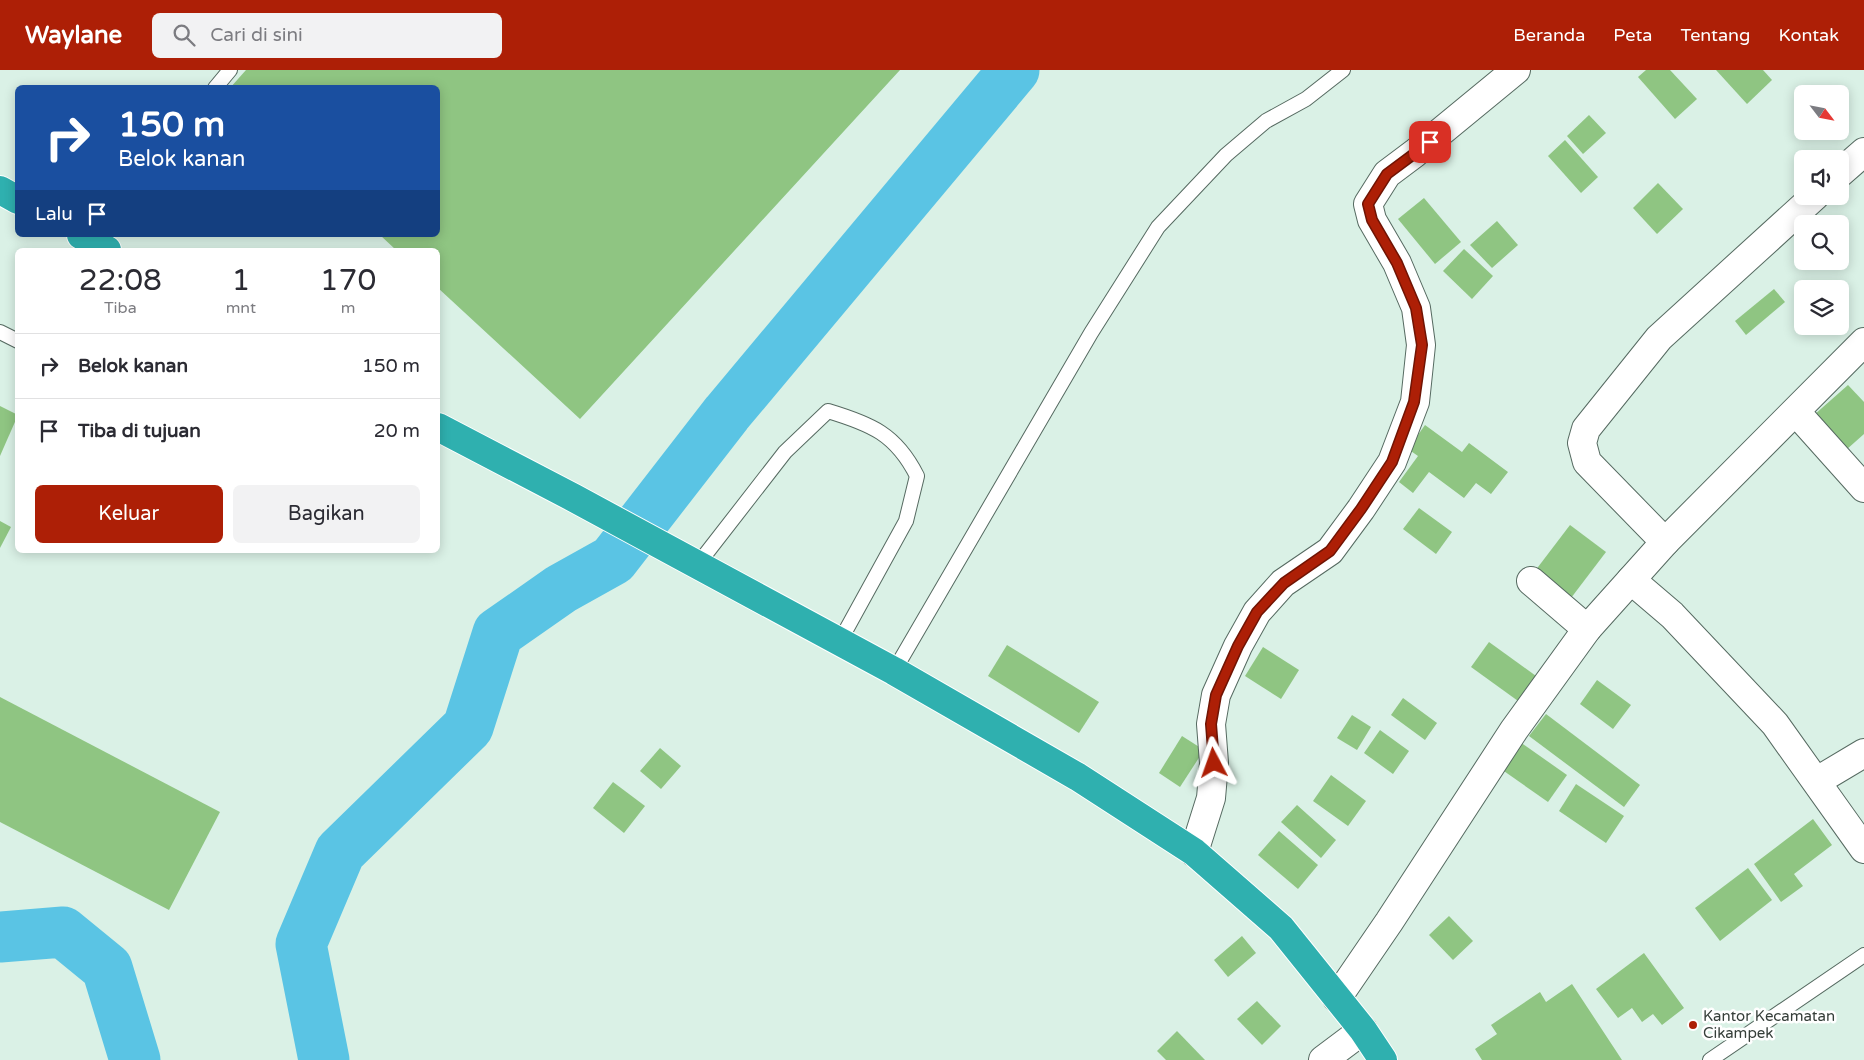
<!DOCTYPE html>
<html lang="id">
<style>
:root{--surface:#fff;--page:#f2f2f3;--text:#2b2b33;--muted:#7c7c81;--line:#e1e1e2;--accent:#ad1f06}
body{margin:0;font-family:"Varela Round",sans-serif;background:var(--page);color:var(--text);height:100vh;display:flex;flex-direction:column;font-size:19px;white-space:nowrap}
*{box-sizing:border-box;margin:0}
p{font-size:16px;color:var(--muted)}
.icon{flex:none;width:28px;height:28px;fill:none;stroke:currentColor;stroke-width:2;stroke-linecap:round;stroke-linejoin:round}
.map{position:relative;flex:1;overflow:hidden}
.side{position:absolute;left:15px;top:178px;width:425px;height:305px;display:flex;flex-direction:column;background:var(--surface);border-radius:8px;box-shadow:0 2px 12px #0003}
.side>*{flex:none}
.hud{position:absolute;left:15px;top:15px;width:425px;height:152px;border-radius:8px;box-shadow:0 2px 12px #0003;background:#1a4fa0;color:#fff;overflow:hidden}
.needle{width:32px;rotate:122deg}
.tools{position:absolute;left:1794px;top:15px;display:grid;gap:10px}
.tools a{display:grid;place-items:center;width:55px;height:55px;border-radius:8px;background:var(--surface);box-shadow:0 2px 12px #0003;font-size:25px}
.pin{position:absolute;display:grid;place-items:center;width:42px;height:42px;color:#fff;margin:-21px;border-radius:10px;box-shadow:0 2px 8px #0006}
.me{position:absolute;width:55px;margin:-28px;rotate:356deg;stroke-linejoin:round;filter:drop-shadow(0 0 4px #0008)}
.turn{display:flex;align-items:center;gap:18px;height:105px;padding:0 20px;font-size:22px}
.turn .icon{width:65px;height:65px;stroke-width:2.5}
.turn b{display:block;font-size:35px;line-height:42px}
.then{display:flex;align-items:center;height:48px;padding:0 20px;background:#0003;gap:10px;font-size:19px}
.eta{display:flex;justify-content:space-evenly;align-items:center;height:85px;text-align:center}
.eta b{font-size:30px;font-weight:600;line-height:35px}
.button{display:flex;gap:10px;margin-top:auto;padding:10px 20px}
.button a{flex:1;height:58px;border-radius:8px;background:var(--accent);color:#fff;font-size:20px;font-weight:600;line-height:58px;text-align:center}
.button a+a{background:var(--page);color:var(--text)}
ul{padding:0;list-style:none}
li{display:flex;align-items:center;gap:15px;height:65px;padding:0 20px;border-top:1px solid var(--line)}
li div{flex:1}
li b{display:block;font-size:19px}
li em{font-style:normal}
header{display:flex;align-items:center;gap:30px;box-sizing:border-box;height:70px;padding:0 25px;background:var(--accent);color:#fff}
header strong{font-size:24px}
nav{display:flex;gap:28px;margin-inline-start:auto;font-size:18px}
.search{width:350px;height:45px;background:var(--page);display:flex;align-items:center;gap:12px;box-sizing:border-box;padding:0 18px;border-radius:8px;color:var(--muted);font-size:19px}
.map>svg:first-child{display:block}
</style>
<header>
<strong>Waylane</strong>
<div class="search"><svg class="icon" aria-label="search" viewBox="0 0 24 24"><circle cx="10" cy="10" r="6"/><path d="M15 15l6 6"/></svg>Cari di sini</div>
<nav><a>Beranda</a><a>Peta</a><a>Tentang</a><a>Kontak</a></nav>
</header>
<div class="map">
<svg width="1864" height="990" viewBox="0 0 1864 990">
<rect width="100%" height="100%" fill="#daf1e6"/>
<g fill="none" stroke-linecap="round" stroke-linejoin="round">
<g stroke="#5ac4e4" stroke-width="51">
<path d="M0,867l63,-5 44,36 28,92"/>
<path d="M324,990l-23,-116 39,-92 128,-125 30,-94 63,-44 52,-29 114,-147 287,-343"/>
</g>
</g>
<g fill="#8fc582">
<path d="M246,0h654l-320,349 -142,-131v-38h-42l-16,-15h58v-147h-208z"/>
<path d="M1646,0h24l27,29 -22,20 -37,-42z"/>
<path d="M1716,0h47l9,10 -25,24z"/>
<path d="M1589,45l17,18 -23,21 -16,-18z"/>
<path d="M1565,70l33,37 -17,16 -33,-37z"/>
<path d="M1658,113l25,26 -26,25 -24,-26z"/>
<path d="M1424,128l37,44 -26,22 -37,-45z"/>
<path d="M1497,151l21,24 -26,23 -22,-23z"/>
<path d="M1464,179l29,27 -21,23 -29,-28z"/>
<path d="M1774,219l11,13 -39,33 -11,-14z"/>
<path d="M1848,315l16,17v32l-18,16 -32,-35z"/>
<path d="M0,336l18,9 -18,41z"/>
<path d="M1425,355l37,27 7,-9 39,29 -17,22 -15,-11 -12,15 -35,-26 -16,21 -14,-11 19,-26 -10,-7z"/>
<path d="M1419,438l33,24 -16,22 -33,-25z"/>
<path d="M0,451l11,6 -11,21z"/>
<path d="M1570,455l36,27 -35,46 -36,-27z"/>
<path d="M1489,572l54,39 -18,25 -54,-39z"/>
<path d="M1007,575l92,57 -20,31 -91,-57z"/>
<path d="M1263,577l36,23 -18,29 -36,-23z"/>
<path d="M1597,610l34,25 -18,24 -33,-25z"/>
<path d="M0,627l220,115 -51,98 -169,-88z"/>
<path d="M1403,628l34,25 -12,17 -34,-25z"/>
<path d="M1546,644l94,71 -16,22 -95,-71z"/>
<path d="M1352,645l19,12 -14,23 -20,-12z"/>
<path d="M1380,660l29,21 -16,23 -29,-21z"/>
<path d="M1182,666l22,14 -24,37 -21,-14z"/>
<path d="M1520,672l47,33 -19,27 -47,-33z"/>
<path d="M660,678l21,18 -20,23 -21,-18z"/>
<path d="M1331,705l35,26 -18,25 -35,-25z"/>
<path d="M613,712l32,24 -21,27 -31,-25z"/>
<path d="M1576,714l48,32 -18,27 -47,-32z"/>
<path d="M1297,735l39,35 -15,18 -40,-36z"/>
<path d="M1813,749l19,26 -38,29 9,12 -22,16 -27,-38z"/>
<path d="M1279,761l39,34 -20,24 -40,-34z"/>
<path d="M1748,798l24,32 -52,41 -25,-33z"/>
<path d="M1449,846l24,25 -20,19 -24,-25z"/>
<path d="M1242,866l14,17 -28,24 -14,-17z"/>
<path d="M1644,883l40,55 -22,17 -9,-11 -11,8 -10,-14 -14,10 -22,-29z"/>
<path d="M1572,914l50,76h-140l-7,-11 22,-15 -6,-9 49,-33 6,10z"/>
<path d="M1257,931l24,25 -19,19 -25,-26z"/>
<path d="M1177,961l28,29h-39l-9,-9z"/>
</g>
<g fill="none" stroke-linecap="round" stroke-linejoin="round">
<g stroke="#566a61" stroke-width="16">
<g id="lane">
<path d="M215,18l15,-18"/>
<path d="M0,262l18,9"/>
<path d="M698,494l87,-112 43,-41c43,13 68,23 89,65l-11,45 -66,120"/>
<path d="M894,601l197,-338 67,-106 68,-72 40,-34 40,-22 37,-29"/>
<path d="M1710,990l154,-105"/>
</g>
</g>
<g stroke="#566a61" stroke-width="30">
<g id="street">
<path d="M1840,103l24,-21"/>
<path d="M1796,342l68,76"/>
<path d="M1665,472l-78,-80 -5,-19 4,-14 73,-91 156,-142"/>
<path d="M1631,510l41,35 103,109 89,125"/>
<path d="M1531,511l56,48"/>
<path d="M1817,711l47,-28"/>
<path d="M1194,782l17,-54 3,-35 -3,-39 5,-29 22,-49 19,-34 26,-29 47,-32 31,-42 31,-47 23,-60 6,-57 -5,-37 -19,-45 -25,-43 -4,-16 19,-30 28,-21 101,-83"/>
<path d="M1337,928l52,-76 125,-192 73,-101 78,-87 199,-200"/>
<path d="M1323,990l40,-30"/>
</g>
</g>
<g stroke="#fff" stroke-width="30">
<g id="highway">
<path d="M0,120l18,10"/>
<path d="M81,165l26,15"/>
<path d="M438,357l136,71 320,173 184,106 116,75 87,76 82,102 20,30"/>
</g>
</g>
<use href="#lane" stroke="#fff" stroke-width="14"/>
<use href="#street" stroke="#fff" stroke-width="28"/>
<use href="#highway" stroke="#2fb0af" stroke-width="28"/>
</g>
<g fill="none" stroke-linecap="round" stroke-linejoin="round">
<g stroke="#701404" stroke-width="12">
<path id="route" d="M1214,693l-3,-39 5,-29 22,-49 19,-34 27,-29 46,-32 31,-42 31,-47 22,-60 8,-57 -6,-37 -19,-45 -25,-43 -4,-16 19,-30 43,-32"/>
</g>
<use href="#route" stroke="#ad1f06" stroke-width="9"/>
</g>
<circle fill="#ad1f06" stroke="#fff" stroke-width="2" cx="1693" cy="955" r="5"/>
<g text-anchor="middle" stroke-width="5" stroke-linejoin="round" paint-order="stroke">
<g font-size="15" fill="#353e39" stroke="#fff" text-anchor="start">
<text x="1703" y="951">Kantor Kecamatan<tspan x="1703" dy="17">Cikampek</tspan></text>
</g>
</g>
</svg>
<div class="tools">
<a><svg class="needle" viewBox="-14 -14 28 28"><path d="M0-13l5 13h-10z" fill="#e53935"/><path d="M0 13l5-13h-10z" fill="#7c7c81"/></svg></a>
<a><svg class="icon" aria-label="sound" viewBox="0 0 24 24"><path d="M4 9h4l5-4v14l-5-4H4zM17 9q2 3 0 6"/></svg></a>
<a><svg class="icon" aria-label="search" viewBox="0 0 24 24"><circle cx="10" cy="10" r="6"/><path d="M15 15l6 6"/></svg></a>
<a><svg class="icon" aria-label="layers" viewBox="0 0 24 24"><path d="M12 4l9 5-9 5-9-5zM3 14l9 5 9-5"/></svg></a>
</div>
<div class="pin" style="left:1430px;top:72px;background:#d93025"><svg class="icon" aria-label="arrive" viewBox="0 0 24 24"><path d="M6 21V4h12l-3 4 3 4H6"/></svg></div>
<svg class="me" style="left:1214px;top:693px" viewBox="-20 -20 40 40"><path d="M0-17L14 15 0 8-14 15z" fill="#ad1f06" stroke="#fff" stroke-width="4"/></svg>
<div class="hud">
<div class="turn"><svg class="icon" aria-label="right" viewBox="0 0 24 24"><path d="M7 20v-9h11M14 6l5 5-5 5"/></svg><div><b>150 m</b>Belok kanan</div></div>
<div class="then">Lalu<svg class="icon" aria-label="arrive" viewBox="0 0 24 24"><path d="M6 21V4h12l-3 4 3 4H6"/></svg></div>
</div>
<section class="side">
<div class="eta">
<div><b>22:08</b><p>Tiba</p></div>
<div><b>1</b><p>mnt</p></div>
<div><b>170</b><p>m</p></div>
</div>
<ul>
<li><svg class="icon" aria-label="right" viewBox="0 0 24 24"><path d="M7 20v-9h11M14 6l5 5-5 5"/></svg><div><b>Belok kanan</b></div><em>150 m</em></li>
<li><svg class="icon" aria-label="arrive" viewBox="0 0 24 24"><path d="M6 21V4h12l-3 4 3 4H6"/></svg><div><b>Tiba di tujuan</b></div><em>20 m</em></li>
</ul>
<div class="button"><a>Keluar</a><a>Bagikan</a></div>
</section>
</div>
